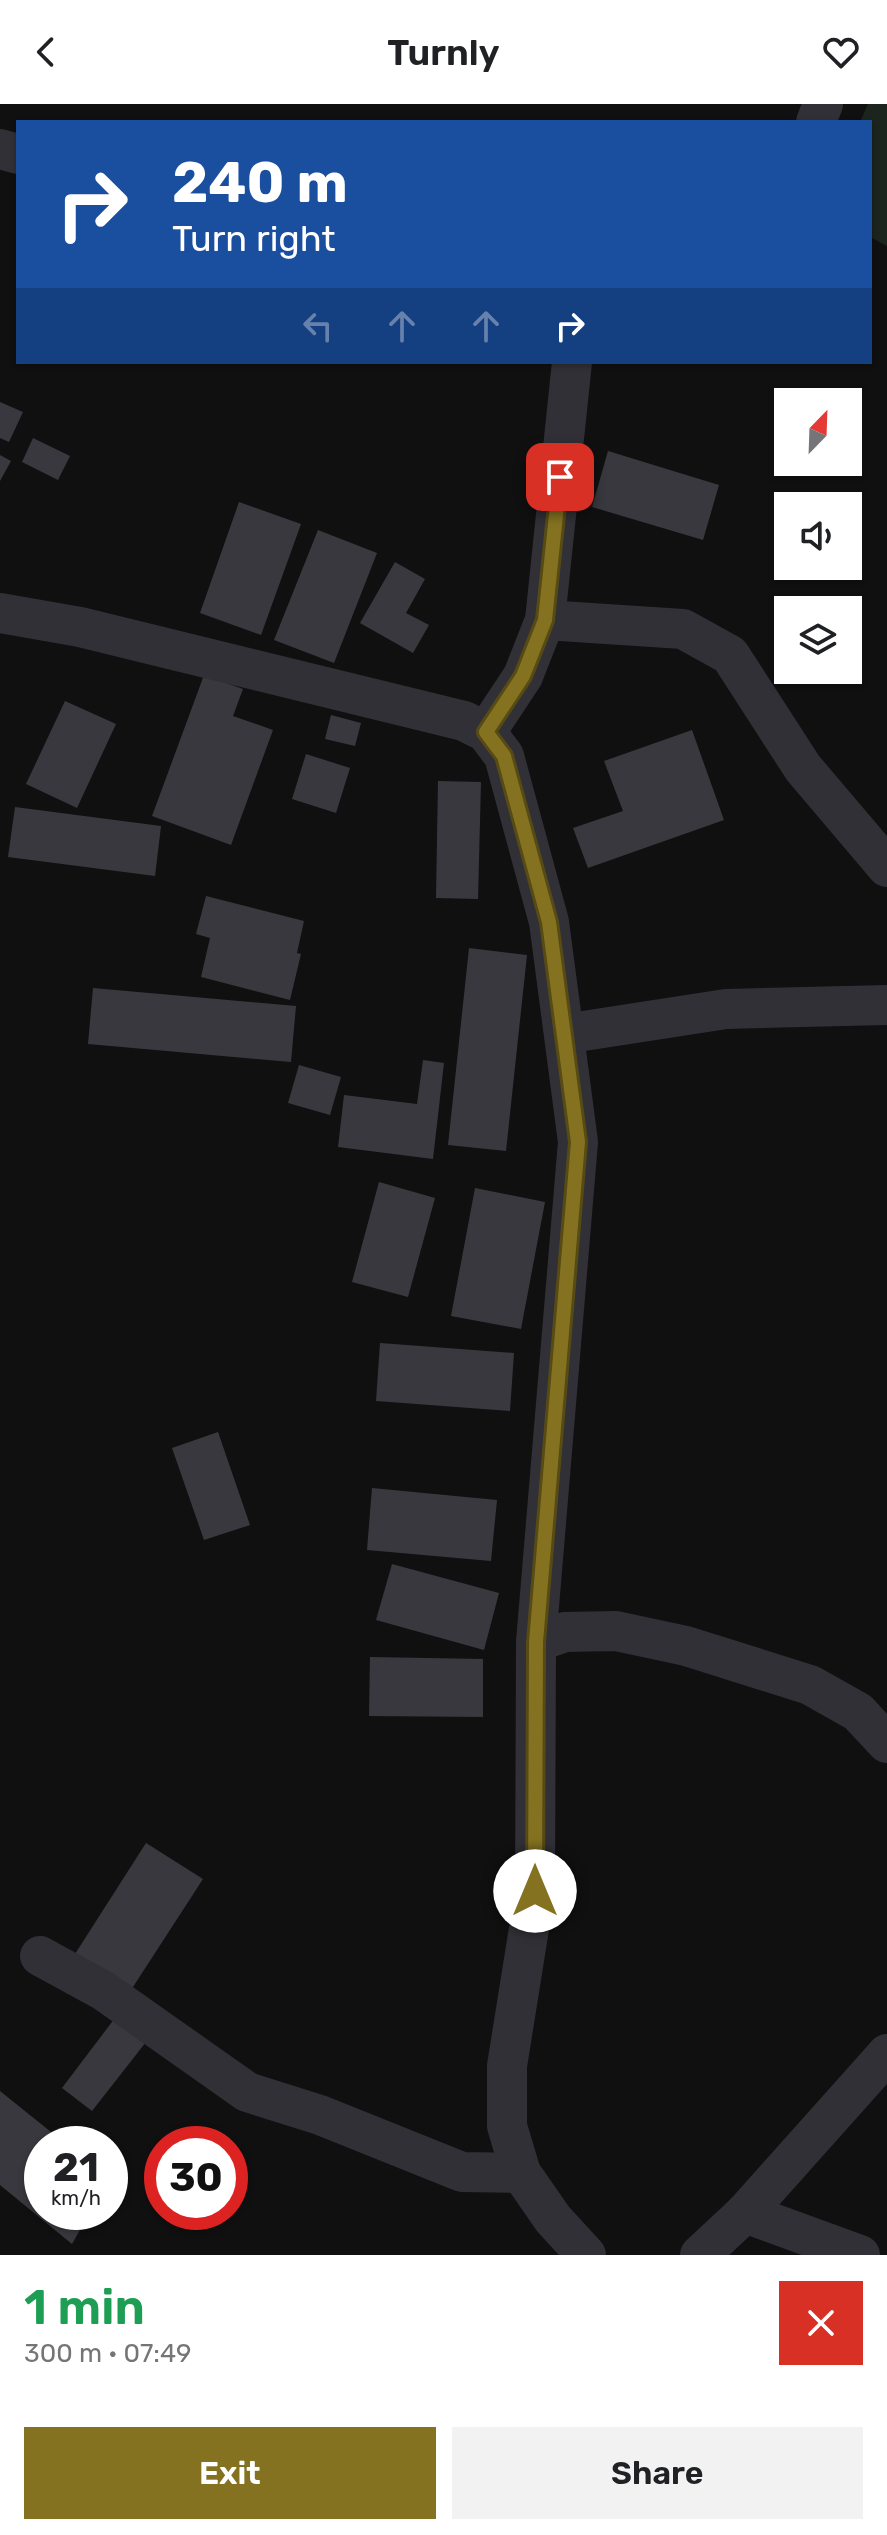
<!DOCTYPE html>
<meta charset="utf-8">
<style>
:root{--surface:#fff;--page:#f2f2f2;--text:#202124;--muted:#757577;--accent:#847220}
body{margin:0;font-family:Rubik,sans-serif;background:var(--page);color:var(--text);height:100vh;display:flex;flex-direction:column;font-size:30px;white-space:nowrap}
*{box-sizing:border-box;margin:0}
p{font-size:26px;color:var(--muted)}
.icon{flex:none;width:44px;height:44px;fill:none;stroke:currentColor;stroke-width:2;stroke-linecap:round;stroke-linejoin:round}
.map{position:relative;height:2151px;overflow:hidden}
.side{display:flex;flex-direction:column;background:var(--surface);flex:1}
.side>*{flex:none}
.guide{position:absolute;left:16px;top:16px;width:856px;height:244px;border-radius:0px;box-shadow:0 2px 6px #0004;background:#1a4fa0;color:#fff;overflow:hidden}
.needle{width:52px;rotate:23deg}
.controls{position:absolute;left:774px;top:284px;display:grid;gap:16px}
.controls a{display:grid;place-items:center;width:88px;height:88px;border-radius:0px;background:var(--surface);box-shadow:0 2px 6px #0004;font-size:40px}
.speed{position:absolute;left:24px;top:2022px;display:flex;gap:16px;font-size:40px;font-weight:700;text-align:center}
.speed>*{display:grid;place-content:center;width:104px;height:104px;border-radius:50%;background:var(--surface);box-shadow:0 2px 6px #0004;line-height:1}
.speed small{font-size:20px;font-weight:400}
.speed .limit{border:12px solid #d22;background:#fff;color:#111}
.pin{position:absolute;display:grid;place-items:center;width:68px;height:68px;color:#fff;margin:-34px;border-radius:16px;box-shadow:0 4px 12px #0006}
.me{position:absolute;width:88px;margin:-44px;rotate:0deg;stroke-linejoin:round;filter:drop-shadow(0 0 6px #0008)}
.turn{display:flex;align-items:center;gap:28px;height:168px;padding:0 24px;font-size:36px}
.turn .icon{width:104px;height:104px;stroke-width:2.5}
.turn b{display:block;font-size:56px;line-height:68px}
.lanes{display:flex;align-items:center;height:76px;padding:0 24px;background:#0003;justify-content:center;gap:40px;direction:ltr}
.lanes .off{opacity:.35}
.round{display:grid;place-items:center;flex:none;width:84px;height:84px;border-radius:0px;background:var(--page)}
.overview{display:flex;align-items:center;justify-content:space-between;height:136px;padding:0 24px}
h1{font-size:48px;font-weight:600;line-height:60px;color:#1e9e55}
.cta{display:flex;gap:16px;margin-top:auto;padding:16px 24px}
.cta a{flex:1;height:92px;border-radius:0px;background:var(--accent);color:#fff;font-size:32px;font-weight:600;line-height:92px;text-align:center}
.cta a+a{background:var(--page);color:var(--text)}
header{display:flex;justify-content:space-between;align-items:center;height:104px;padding:0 24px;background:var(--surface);font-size:36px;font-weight:600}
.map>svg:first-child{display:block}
</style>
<header><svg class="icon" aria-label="back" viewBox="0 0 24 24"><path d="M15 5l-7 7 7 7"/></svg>Turnly<svg class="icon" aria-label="heart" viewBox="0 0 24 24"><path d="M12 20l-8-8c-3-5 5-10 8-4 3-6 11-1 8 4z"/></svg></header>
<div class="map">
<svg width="887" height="2151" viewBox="0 0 887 2151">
<rect width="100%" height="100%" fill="#101011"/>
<path fill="#1c241e" d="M868,0h19v142l-17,-9v-115h-10z"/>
<g fill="#39383e">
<path d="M0,298l23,10 -14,30 -9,-4z"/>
<path d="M33,334l37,18 -12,24 -36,-18z"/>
<path d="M608,347l111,34 -16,55 -111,-33z"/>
<path d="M0,351l11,6 -11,20z"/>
<path d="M239,398l62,22 -40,111 -61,-22z"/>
<path d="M318,426l59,23 -43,110 -60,-23z"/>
<path d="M395,458l30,17 -19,34 23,12 -16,28 -53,-30z"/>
<path d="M204,571l39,14 -10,27 40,14 -42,115 -79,-29z"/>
<path d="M65,597l51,23 -39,84 -51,-24z"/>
<path d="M331,611l30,8 -6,23 -30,-7z"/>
<path d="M692,626l32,90 -136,48 -15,-40 50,-17 -19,-50z"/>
<path d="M306,650l44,14 -14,45 -44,-14z"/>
<path d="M438,677l43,1 -3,117 -42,-1z"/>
<path d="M15,703l146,19 -6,50 -147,-19z"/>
<path d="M206,792l98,25 -7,32 4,1 -11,46 -89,-23 9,-39 -14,-4z"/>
<path d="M469,844l58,7 -21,196 -58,-6z"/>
<path d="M93,884l203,18 -5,56 -203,-18z"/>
<path d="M423,956l21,3 -11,96 -95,-12 6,-52 73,9z"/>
<path d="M299,961l42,12 -11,38 -42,-12z"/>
<path d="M379,1078l56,16 -27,99 -56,-15z"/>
<path d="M475,1084l70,14 -24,127 -70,-13z"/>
<path d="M380,1239l134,10 -4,58 -134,-10z"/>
<path d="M218,1328l32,93 -46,15 -32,-92z"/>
<path d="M372,1384l125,12 -6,61 -124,-11z"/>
<path d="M392,1460l107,29 -15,57 -108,-30z"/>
<path d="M370,1553l113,2v58l-114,-1z"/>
<path d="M146,1739l57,36 -72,111 -56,-36z"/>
<path d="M115,1914l31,24 -54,69 -30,-23z"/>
<path d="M0,1987l66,53h-24v68h48l-18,32 -72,-59z"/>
</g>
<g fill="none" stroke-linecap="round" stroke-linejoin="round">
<g stroke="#303036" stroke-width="40">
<path d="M816,18l7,-18"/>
<path d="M0,45l18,5"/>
<path d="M0,509l80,14 384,94 22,11 18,24 45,166 29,220 -42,500 -1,249 -28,175v60l14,47 32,46 33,36"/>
<path d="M545,516l138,9 47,26 73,113 84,99"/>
<path d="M486,628l37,-56 22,-56 27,-258"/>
<path d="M564,930l162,-25 161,-4"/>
<path d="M536,1538l29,-10 51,-1 70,15 124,39 48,27 29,31"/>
<path d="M40,1852l64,35 143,101 73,23 142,57 59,1"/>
<path d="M745,2109l115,42"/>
<path d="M700,2151l45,-42 142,-159"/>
</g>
</g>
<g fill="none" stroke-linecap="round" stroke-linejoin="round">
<g stroke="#564a15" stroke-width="20">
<path id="route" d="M535,1787l1,-249 42,-500 -29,-220 -45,-166 -18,-24 37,-56 22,-56 15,-143"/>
</g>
<use href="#route" stroke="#847220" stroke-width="14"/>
</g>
</svg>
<div class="controls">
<a><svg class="needle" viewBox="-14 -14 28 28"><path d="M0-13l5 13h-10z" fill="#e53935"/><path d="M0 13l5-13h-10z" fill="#757577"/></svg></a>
<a><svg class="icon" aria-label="sound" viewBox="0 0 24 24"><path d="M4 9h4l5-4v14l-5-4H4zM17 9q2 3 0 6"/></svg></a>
<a><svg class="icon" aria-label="layers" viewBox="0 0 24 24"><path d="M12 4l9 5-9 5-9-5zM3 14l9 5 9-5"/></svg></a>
</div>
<div class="speed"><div>21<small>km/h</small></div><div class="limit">30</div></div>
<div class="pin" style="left:560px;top:373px;background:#d93025"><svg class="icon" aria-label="arrive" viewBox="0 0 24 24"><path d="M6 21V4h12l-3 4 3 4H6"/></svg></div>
<svg class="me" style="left:535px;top:1787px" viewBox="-20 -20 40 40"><circle r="19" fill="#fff"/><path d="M0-13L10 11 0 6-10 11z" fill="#847220"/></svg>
<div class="guide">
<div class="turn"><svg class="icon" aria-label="right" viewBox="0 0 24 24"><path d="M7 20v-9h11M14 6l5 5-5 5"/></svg><div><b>240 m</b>Turn right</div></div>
<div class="lanes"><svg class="icon off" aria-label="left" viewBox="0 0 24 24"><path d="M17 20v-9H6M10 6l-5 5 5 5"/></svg><svg class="icon off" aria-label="ahead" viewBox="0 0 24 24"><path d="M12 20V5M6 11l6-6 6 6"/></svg><svg class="icon off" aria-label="ahead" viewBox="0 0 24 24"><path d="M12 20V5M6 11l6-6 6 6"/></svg><svg class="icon" aria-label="right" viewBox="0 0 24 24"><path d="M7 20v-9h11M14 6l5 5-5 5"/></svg></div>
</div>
</div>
<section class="side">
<div class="overview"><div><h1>1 min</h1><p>300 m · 07:49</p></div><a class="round" style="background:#d93025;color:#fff"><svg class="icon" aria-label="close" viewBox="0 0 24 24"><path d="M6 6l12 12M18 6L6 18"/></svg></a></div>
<div class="cta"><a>Exit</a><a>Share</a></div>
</section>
